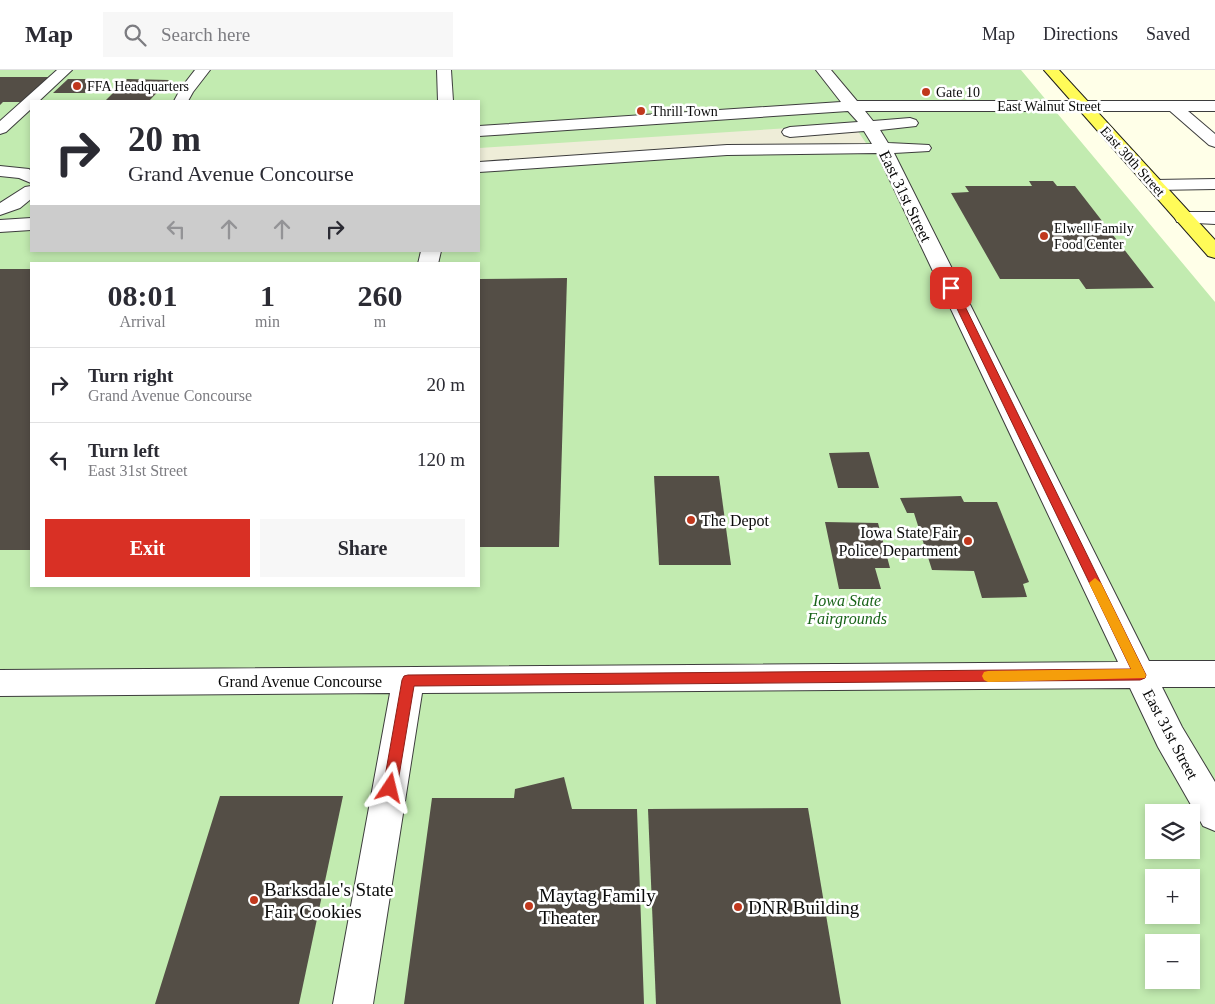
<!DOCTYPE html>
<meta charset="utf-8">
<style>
:root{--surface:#fff;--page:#f7f7f7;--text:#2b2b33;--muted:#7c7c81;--line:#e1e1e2;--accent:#d93025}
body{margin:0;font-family:Georgia,serif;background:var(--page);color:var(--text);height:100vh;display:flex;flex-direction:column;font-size:19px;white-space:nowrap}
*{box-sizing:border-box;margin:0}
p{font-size:16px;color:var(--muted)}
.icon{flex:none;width:28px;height:28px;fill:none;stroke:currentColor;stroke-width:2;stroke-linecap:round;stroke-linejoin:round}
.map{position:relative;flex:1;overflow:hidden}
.sheet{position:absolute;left:30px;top:192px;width:450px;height:325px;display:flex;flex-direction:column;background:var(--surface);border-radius:0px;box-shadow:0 2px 8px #0003}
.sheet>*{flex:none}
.top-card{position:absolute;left:30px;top:30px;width:450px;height:152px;border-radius:0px;box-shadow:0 2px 8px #0003;background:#fff;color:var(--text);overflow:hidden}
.fabs{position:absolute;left:1145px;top:734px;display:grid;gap:10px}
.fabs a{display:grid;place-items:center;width:55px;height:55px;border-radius:0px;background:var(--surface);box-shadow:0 2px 8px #0003;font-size:25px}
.pin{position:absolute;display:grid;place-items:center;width:42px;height:42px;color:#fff;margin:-21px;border-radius:10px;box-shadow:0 2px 8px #0006}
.me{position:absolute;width:55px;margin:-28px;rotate:10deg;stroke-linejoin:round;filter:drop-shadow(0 0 4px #0008)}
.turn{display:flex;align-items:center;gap:18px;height:105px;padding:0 15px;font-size:22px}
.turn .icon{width:65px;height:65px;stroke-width:2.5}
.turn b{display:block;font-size:35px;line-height:42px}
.lanes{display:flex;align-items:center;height:48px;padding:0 15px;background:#0003;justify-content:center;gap:25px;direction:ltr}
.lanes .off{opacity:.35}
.eta{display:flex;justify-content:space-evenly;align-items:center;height:85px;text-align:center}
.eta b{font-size:30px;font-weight:600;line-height:35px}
.button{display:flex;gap:10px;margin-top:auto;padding:10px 15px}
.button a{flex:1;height:58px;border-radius:0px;background:var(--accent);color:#fff;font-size:20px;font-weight:600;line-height:58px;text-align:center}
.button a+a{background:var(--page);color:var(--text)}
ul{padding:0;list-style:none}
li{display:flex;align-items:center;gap:15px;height:75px;padding:0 15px;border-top:1px solid var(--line)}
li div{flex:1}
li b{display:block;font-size:19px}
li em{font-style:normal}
header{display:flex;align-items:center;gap:30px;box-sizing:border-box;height:70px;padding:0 25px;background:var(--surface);border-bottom:1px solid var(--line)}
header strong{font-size:24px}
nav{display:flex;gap:28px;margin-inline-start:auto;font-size:18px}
.search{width:350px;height:45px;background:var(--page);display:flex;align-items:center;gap:12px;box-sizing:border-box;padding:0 18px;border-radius:0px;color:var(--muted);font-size:19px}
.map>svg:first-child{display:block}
</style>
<header>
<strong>Map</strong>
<div class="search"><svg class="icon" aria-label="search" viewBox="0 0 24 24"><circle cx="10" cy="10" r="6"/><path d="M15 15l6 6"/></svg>Search here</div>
<nav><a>Map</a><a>Directions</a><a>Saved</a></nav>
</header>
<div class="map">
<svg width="1215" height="934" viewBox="0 0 1215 934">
<rect width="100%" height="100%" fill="#ffffe8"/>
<path fill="#c2ebb0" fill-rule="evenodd" d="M0,0h1021l194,232v702h-1215zM31,31h448v150h-448zM31,194h448v322h-448zM1154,742h37v38h-37zM1154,808h37v37h-37zM1154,872h37v38h-37z"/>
<path fill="#eeedd8" d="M853,54l19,28 -142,2 -251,16v-22z"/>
<g fill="#544e46">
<path d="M0,7h51l-29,25h-19l-3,3z"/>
<path d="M68,9h34l-15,14h-34z"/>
<path d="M127,9l42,1 -20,21h-44z"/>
<path d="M1029,111h24l4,5h18l79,102 -68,1 -7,-10h-79l-49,-86 18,-1 -4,-6h67z"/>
<rect x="0" y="199" width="31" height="281"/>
<path d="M567,208l-8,269h-80v-268z"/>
<path d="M869,382l10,36h-41l-9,-35z"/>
<path d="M654,406h65l12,89h-72z"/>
<path d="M961,426l3,6h33l32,80 -6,2 4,13 -45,1 -8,-27 -42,-1 -18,-57h-7l-7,-15z"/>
<path d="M825,452l53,1 12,45h-15l6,21h-42z"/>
<path d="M564,707l8,32h65l7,195h-240l28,-206h82l1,-9z"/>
<path d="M220,726h123l-44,208h-144z"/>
<path d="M808,738l33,196h-185l-8,-195z"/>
</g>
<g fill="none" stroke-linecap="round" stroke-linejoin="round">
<g stroke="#3d3d3d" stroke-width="2">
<g id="minor">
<path d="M57,0h15l-33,31h-8v8l-25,23 -6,2v-13z"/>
<path d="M195,0h15l-17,22 -5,9h-14l7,-13z"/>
<path d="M437,0h14l2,31h-15z"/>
<path d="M816,0h15l26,31h358v10h-27l27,23v13l-6,-2 -39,-34h-305l8,10 37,-3 6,2 2,3 -2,3 -36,4 8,13 41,2 2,3 -2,3 -35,2 255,508h66v26h-53l20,40 33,55v49l-12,-5 -45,-79 -28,-59 -708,5 -49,311h-40l57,-311 -390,3v-26l1118,-8 -241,-509 -150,2 -248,17v-10l248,-17 145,-1 -8,-13 -74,6 -6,-2 -2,-3 2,-3 6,-2 68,-5 -10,-11 -369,25v-10l362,-24z"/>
<path d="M0,96l29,3 2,2v12l-12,-5 -19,-2z"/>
<path d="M1215,109v10l-60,1 -6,-1 -3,-4 3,-4 6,-1z"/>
<path d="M31,116v13l-11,9 -20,7v-12l25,-16z"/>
<path d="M1184,142h31v12l-38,-2 -2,-4 2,-4z"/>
<path d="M31,148v12l-31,2v-12z"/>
<path d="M421,181h20l-3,13h-20z"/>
</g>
</g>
<g stroke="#1b1b1b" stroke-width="2">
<path id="major" d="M1044,0h15l156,170v18l-7,-2z"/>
</g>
<use href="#minor" fill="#fff" fill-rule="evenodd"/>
<use href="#major" fill="#fffb58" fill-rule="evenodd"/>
</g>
<path fill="#d93025" stroke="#8d1f18" d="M948,216l8,2 190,387 -1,3 -5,2 -726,6 -17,102 -2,5 -5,2 -5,-2 -2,-5 19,-108 2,-4 4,-1 723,-6 -184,-381z"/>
<path fill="#f59e0b" d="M1095,508l6,5 45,92 -1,3 -157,4 -4,-2 -2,-4 2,-4 4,-1 143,-2 -42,-86z"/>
<g fill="#c0381d" stroke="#fff" stroke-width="2">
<circle cx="77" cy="16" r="5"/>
<circle cx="926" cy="22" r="5"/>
<circle cx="641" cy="41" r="5"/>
<circle cx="1044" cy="166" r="5"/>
<circle cx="691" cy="450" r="5"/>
<circle cx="968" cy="471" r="5"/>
<circle cx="254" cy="830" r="5"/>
<circle cx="529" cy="836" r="5"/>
<circle cx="738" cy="837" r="5"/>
</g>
<g text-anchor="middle" stroke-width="5" stroke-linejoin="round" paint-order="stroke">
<g font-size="14" fill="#0a0a0a" stroke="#fff" text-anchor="start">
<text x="87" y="21">FFA Headquarters</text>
<text x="936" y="27">Gate 10</text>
<text x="651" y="46">Thrill Town</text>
<text x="1054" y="163">Elwell Family<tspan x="1054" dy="16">Food Center</tspan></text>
</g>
<g font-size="14" fill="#0a0a0a" stroke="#fff">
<text x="1049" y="41">East Walnut Street</text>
<text transform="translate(1133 91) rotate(48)" y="5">East 30th Street</text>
</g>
<g font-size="16" fill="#0a0a0a" stroke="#fff">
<text transform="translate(906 126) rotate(64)" y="6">East 31st Street</text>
<text x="300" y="617">Grand Avenue Concourse</text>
<text transform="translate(1171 664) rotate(62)" y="6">East 31st Street</text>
</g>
<g font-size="16" fill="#0a0a0a" stroke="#fff" text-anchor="start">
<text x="701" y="456">The Depot</text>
<text x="958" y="468" text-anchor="end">Iowa State Fair<tspan x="958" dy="18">Police Department</tspan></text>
</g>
<g font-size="16" font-style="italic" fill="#196419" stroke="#fff">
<text x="847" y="536">Iowa State<tspan x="847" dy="18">Fairgrounds</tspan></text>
</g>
<g font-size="19" fill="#0a0a0a" stroke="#fff" text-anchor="start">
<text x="264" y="826">Barksdale's State<tspan x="264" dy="22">Fair Cookies</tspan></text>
<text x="539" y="832">Maytag Family<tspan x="539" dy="22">Theater</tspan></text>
<text x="748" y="844">DNR Building</text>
</g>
</g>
</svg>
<div class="fabs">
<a><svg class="icon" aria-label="layers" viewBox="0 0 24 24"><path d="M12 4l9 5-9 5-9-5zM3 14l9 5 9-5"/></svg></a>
<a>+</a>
<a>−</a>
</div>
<div class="pin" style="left:951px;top:218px;background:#d93025"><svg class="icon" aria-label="arrive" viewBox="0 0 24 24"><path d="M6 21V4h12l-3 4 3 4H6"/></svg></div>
<svg class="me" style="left:390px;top:718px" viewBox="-20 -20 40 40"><path d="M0-17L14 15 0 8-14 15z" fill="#d93025" stroke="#fff" stroke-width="4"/></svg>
<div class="top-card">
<div class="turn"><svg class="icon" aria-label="right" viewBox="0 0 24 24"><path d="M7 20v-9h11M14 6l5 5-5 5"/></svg><div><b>20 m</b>Grand Avenue Concourse</div></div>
<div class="lanes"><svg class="icon off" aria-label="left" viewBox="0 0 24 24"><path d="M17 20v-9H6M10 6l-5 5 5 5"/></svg><svg class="icon off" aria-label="ahead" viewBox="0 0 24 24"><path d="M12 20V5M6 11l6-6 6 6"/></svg><svg class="icon off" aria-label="ahead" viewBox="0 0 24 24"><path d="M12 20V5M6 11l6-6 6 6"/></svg><svg class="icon" aria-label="right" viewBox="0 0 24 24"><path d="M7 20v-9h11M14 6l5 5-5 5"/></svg></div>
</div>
<section class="sheet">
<div class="eta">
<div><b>08:01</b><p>Arrival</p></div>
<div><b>1</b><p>min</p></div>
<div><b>260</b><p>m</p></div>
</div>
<ul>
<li><svg class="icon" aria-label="right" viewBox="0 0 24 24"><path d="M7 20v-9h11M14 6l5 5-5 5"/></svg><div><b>Turn right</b><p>Grand Avenue Concourse</p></div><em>20 m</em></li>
<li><svg class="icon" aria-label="left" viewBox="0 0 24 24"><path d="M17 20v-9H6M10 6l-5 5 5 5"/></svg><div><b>Turn left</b><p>East 31st Street</p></div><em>120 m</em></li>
</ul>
<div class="button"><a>Exit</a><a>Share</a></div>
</section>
</div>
